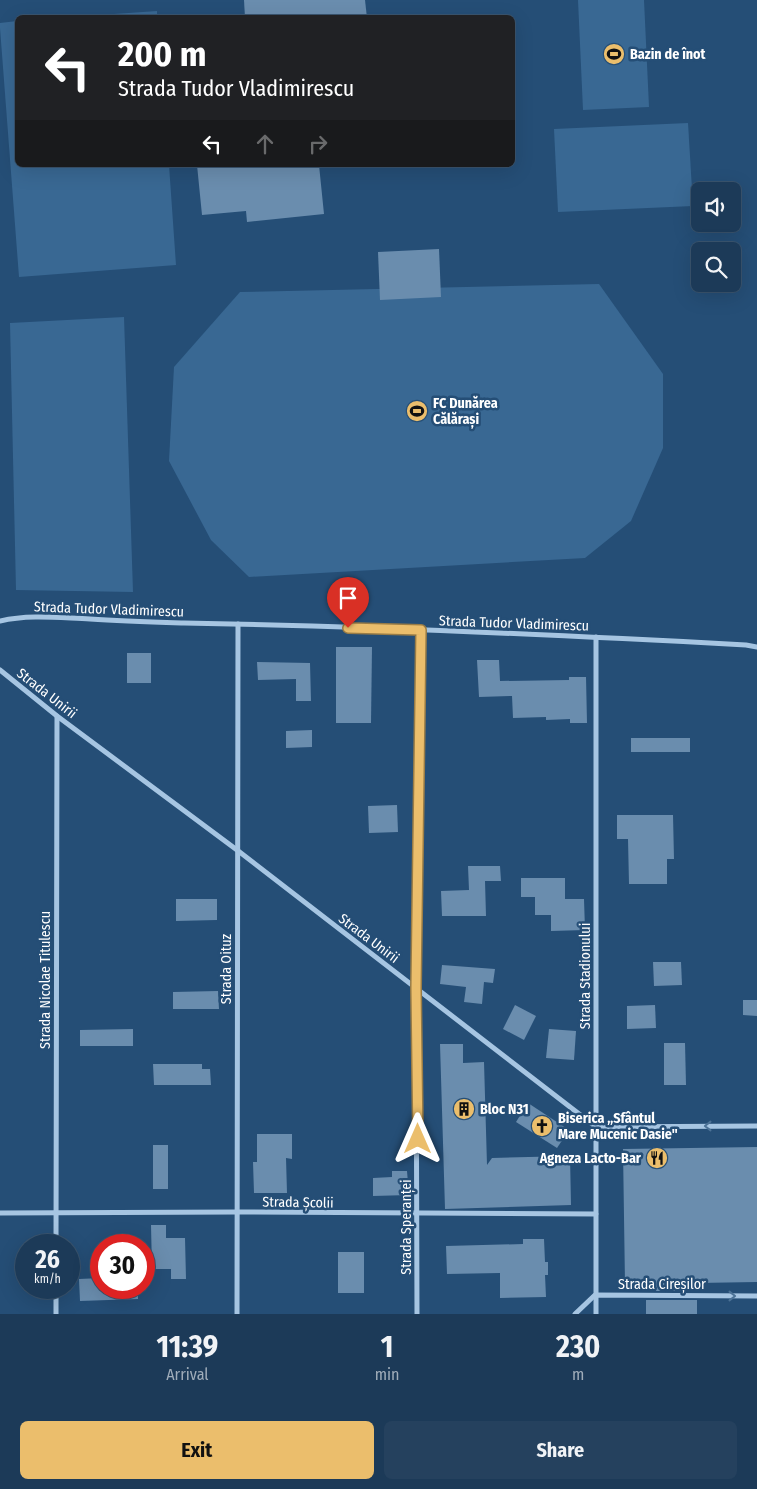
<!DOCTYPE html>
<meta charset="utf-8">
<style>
:root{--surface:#1c3a58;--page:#25415e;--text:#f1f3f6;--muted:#a0adba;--line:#3a546e;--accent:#ebbe6c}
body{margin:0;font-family:"Fira Sans Condensed",sans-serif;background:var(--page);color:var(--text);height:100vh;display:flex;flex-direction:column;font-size:19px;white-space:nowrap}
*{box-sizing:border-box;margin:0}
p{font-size:16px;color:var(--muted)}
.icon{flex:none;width:28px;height:28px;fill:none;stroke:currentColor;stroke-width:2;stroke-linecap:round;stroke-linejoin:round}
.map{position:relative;height:1314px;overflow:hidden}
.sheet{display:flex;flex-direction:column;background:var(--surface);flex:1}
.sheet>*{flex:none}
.banner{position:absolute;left:15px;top:15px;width:500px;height:152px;border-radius:8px;box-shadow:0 5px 20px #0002,0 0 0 1px var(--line);background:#202124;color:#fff;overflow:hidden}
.buttons{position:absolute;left:691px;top:182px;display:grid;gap:10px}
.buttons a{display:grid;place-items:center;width:50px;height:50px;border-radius:8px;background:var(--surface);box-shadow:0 5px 20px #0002,0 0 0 1px var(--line);font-size:25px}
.speed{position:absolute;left:15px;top:1234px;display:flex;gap:10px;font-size:25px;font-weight:700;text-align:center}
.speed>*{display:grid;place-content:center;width:65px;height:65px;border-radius:50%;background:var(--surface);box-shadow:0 5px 20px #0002,0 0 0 1px var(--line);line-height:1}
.speed small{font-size:12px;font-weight:400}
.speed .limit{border:8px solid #d22;background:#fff;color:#111}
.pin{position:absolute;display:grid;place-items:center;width:42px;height:42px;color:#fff;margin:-51px -21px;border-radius:50% 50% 50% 0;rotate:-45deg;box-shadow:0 0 5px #0007}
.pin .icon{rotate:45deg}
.me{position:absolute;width:55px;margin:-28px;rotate:0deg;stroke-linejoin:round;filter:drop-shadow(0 0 4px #0008)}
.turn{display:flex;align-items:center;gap:18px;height:105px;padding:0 20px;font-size:22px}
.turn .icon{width:65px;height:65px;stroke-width:2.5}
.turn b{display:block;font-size:35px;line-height:42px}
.lanes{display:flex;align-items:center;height:48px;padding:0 20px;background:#0003;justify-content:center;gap:25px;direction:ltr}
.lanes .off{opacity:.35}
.eta{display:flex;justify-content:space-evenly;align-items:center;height:85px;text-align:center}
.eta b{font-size:30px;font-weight:700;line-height:35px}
.primary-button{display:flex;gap:10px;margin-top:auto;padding:10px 20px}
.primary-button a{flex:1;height:58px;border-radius:8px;background:var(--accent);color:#111;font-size:20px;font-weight:700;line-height:58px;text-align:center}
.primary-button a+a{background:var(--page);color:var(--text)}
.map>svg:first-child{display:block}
</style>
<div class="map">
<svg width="757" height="1314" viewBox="0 0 757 1314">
<rect width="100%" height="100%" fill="#254e76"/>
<g fill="#396893">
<path d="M578,0h66l5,107 -66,3z"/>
<path d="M157,11v6h-86z"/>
<path d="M17,21l1,144h151l7,100 -157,12 -19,-249v-5z"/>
<path d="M688,123l5,83 -135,6 -4,-83z"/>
<path d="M599,284l64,90v74l-32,73 -46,37 -336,19 -38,-37 -42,-79 5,-94 66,-75z"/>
<path d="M124,317l9,275 -117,-2 -6,-267z"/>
</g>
<g fill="#6a8dae">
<path d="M244,0h121l2,18h-122z"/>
<path d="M197,165h122l5,49 -77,8 -1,-11 -44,4z"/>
<path d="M439,249l2,48 -61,3 -2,-48z"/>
<path d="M336,647h36l-1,76h-35z"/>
<rect x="127" y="653" width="24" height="30"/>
<path d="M477,660h22l1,21 69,-1v-3h17l1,46h-17v-4l-24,1v-3l-33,1 -1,-22 -33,1z"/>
<path d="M257,662l53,1 1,38h-15v-22l-38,1z"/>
<path d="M312,730v17l-26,1v-17z"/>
<rect x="631" y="738" width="59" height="14"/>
<path d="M397,805l1,27 -29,1 -1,-27z"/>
<path d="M617,815h56l1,44h-7v25h-38l-1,-45h-11z"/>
<path d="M468,866h32l1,15h-16l1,35h-44l-1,-25 28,-1z"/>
<path d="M521,878h44v21h19l1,31 -34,1v-16h-16v-18h-14z"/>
<path d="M176,899h41v21l-41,1z"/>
<path d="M653,962h28l1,23 -28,1z"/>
<path d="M442,965l53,4 -2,14 -9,-1 -2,22 -18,-2 2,-15 -26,-3z"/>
<path d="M218,991l1,18h-46v-17z"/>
<path d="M743,1000h14v16l-14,-1z"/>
<path d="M515,1005l21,11 -12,24 -21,-11z"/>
<path d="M655,1005l1,23 -29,1v-23z"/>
<path d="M133,1029v17h-53v-16z"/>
<path d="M549,1029l27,2 -2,29 -28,-2z"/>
<path d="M664,1043h21l1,42h-22z"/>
<path d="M440,1044h23v19l21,-1 3,103 5,-7 78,-2 1,49 -126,4z"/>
<path d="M153,1064h49v5h8l1,16h-57z"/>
<path d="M528,1103l41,27 -12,18 -41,-26z"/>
<path d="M257,1134h35v25l-6,-1 1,35h-33l-1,-31h4z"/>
<rect x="153" y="1145" width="15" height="44"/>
<path d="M757,1147v135l-60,1v8h-51v-8l-21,1 -2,-135z"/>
<path d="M392,1171h15l2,24 -36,1v-18l19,-1z"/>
<path d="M151,1225h15v13h19l1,41h-15v-10h-19z"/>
<path d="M523,1239h21l1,23h3v13h-3l1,22 -46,1v-25l-53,1 -1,-28 77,-2z"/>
<rect x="338" y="1252" width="26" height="41"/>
<path d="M101,1278v10h37v11l-58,2 -1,-22z"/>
<rect x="646" y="1300" width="51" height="14"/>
</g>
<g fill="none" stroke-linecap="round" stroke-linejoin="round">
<g stroke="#a6c5e2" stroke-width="5">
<path d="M0,621c30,-7 60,-3 90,-2 31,2 63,3 94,4 187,3 375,12 562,22l11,2"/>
<path d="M0,670l57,46 180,134 359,277 161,-1"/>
<path d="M0,1213l237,-1 359,2"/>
<path d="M56,1245l1,-529"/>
<path d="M56,1314v-26"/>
<path d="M237,1314l1,-690"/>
<path d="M417,1314l-1,-326 5,-358"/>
<path d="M575,1314l20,-19 162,1"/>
<path d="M596,1314v-677"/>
</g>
</g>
<defs><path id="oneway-chevron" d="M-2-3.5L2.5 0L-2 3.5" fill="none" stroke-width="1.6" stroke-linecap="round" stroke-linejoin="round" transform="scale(1.25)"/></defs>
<g stroke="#4c7296">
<use href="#oneway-chevron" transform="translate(708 1126) rotate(180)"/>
<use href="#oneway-chevron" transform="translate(732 1296)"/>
</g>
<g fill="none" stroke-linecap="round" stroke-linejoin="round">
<g stroke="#997c46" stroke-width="12">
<path id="route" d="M348,628l73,2 -5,358 2,151"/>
</g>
<use href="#route" stroke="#ebbe6c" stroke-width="9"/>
</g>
<defs>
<g id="stadium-disc" transform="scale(1.125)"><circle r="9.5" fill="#ebbe6c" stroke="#254e76"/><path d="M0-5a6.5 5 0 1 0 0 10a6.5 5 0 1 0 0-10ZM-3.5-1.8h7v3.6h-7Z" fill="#111"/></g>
<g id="building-disc" transform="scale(1.125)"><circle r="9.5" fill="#ebbe6c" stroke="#254e76"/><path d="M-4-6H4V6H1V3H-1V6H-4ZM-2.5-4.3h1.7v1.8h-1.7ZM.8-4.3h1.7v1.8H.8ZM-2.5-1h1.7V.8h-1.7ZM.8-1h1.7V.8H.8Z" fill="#111"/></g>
<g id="church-disc" transform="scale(1.125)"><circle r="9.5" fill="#ebbe6c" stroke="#254e76"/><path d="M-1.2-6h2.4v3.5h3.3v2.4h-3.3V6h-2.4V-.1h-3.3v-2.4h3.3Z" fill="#111"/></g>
<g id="restaurant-disc" transform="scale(1.125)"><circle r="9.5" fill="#ebbe6c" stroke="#254e76"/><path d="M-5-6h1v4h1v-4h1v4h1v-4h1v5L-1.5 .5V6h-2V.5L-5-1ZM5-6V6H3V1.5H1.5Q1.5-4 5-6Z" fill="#111"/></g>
</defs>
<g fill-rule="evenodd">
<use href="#stadium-disc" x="614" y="54"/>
<use href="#stadium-disc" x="417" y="411"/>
<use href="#building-disc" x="464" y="1109"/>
<use href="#church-disc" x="542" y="1126"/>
<use href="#restaurant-disc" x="657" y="1158"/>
</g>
<g text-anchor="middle" stroke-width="5" stroke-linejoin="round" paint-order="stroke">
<g font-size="14" font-weight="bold" fill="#fff" stroke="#254e76" text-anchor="start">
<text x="630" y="59">Bazin de înot</text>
<text x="433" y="408">FC Dunărea<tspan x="433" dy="16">Călărași</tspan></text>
<text x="480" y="1114">Bloc N31</text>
<text x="558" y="1123">Biserica „Sfântul<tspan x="558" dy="16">Mare Mucenic Dasie"</tspan></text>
<text x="641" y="1163" text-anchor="end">Agneza Lacto-Bar</text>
</g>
<g font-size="14" fill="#fff" stroke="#254e76">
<text transform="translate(109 609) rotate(2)" y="5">Strada Tudor Vladimirescu</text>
<text transform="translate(514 623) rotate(2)" y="5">Strada Tudor Vladimirescu</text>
<text transform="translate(47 693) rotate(38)" y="5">Strada Unirii</text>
<text transform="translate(369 938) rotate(37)" y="5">Strada Unirii</text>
<text transform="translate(226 969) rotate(-90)" y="5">Strada Oituz</text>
<text transform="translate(585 976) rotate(-90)" y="5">Strada Stadionului</text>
<text transform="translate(45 980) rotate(-90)" y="5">Strada Nicolae Titulescu</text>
<text transform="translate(298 1202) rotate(1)" y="5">Strada Școlii</text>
<text transform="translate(406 1227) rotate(-90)" y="5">Strada Speranței</text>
<text x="662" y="1289">Strada Cireșilor</text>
</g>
</g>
</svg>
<div class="buttons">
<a><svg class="icon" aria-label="sound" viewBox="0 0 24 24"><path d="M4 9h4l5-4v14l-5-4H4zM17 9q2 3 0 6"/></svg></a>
<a><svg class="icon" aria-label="search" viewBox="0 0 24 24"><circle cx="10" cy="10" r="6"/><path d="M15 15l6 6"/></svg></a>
</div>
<div class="speed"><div>26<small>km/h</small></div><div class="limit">30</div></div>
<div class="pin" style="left:348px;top:628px;background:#d93025"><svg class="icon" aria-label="arrive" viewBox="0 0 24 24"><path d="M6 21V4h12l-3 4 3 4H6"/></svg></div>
<svg class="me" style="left:418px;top:1139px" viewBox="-20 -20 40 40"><path d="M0-17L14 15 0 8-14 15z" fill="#ebbe6c" stroke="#fff" stroke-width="4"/></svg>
<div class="banner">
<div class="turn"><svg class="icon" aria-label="left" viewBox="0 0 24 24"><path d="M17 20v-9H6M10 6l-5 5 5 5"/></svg><div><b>200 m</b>Strada Tudor Vladimirescu</div></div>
<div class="lanes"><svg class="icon" aria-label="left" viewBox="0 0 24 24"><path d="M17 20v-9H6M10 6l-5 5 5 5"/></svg><svg class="icon off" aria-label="ahead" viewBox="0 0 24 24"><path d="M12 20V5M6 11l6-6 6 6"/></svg><svg class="icon off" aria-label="right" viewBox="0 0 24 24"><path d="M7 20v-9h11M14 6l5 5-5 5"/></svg></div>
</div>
</div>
<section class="sheet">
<div class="eta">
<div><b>11:39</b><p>Arrival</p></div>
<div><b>1</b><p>min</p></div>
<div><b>230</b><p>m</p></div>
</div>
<div class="primary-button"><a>Exit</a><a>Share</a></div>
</section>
